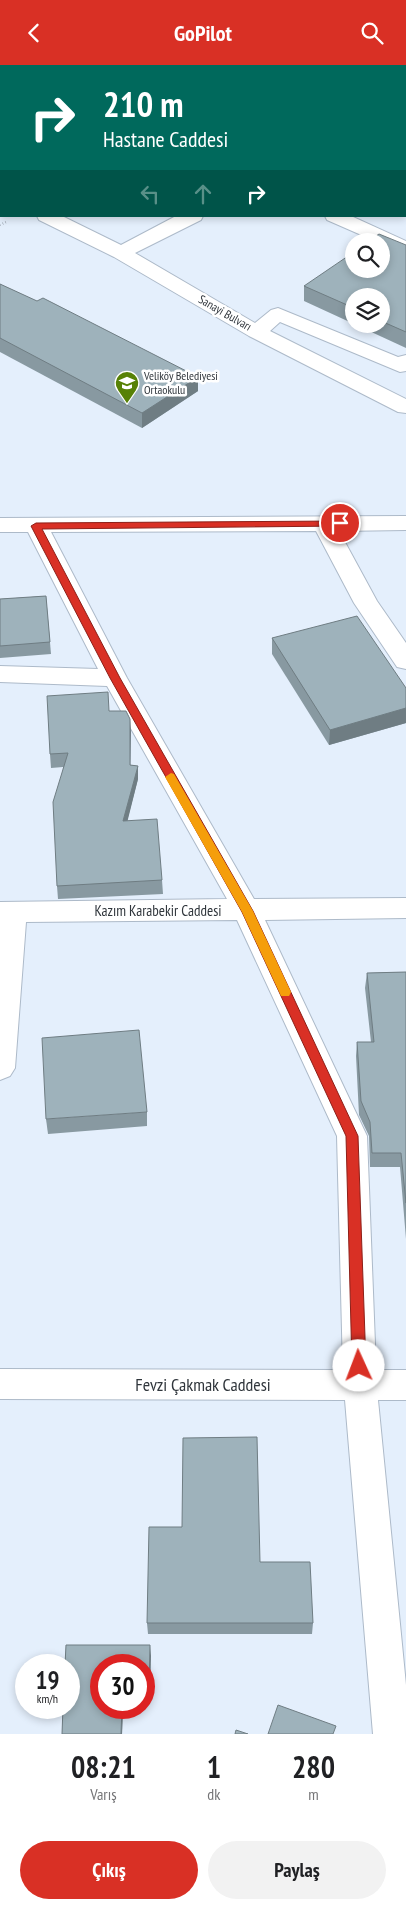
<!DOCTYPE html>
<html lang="tr">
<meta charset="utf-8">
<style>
:root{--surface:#fff;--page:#f2f2f2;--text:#202124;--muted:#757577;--accent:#d93025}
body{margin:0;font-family:"PT Sans Narrow",sans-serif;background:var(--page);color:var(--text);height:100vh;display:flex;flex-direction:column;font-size:19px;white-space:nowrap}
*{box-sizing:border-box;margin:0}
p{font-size:16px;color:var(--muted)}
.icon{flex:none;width:28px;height:28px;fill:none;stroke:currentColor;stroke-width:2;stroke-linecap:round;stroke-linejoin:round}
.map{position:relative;height:1669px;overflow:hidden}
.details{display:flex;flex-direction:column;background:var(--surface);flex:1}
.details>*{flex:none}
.hud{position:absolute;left:0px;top:0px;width:406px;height:152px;box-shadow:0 2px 8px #0003;background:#00695c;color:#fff;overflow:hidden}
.controls{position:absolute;left:345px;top:168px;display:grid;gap:10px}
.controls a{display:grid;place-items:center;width:45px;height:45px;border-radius:50%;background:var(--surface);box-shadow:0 2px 8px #0003;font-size:25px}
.speed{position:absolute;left:15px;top:1589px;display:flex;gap:10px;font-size:25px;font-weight:700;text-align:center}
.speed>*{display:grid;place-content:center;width:65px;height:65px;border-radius:50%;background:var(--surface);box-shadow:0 2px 8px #0003;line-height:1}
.speed small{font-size:12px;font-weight:400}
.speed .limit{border:8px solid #d22;background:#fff;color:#111}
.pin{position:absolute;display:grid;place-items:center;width:42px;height:42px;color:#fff;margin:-21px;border:2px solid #fff;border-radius:50%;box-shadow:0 1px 5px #0007}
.me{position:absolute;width:55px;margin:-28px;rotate:358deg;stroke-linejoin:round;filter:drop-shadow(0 0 4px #0008)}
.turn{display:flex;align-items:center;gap:18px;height:105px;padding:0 20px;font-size:22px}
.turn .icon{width:65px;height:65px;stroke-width:2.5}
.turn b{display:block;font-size:35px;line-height:42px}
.lanes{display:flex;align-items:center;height:48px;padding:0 20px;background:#0003;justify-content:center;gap:25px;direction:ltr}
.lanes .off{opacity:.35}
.eta{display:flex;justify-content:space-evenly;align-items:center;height:85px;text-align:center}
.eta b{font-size:30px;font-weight:600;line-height:35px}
.cta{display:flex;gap:10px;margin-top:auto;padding:10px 20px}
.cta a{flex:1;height:58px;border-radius:30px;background:var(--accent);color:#fff;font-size:20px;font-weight:600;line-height:58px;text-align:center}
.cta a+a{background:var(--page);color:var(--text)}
header{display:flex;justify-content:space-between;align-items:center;height:65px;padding:0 20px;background:var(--accent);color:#fff;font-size:22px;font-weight:600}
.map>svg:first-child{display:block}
</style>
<header><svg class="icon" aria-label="back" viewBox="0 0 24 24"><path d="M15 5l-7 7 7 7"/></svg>GoPilot<svg class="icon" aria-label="search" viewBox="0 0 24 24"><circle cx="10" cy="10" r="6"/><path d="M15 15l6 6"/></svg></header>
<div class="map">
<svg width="406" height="1669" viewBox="0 0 406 1669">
<rect width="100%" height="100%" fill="#e4effc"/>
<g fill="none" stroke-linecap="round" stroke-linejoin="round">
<g stroke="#adbac9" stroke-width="2">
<g id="minor">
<rect x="405" y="78" width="1" height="12"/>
<rect x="0" y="123" width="1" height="12"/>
<path d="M37,151h25l59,29 55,-29h27l-2,4 -66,33 120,70 16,-13 7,-2 120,49 8,-2v16l-6,1 -120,-50 -10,9 136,68v14l-8,-1 -149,-76 -135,-79 -75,-37z"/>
<path d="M325,151h26l55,25v13l-25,-10v-3h-6l-48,-21z"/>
<path d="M406,451v14l-67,1 38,70 29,42v26l-9,-2 -43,-64 -38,-72 -265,1 76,146 127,221 152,-1v20l-141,2 102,216 9,234h30v30h-28l28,285v49h-33l-28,-334 -345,-1v-30l343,1 -6,-234 -100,-216 -211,2 -11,146 -5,8 -10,4v-178l227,-3 -120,-213 -107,-4v-16l98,3 -70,-137h-28v-14z"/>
</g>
</g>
<path stroke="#8b939d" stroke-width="2.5" stroke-dasharray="0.5 2.5" stroke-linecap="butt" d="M0,160l6,-3"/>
<use href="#minor" fill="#fff" fill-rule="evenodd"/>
</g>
<g fill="#8899a1">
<path d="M1,64v18l-1,-1v-16z"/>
<path d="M406,180v103l-52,-24h27v-28h-27v28l-50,-23v-15z"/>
<path d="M0,219l198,93v14l-56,37 -142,-76z"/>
<path d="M46,531l5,58 -51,4v-59z"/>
<path d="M272,573l134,50v35l-77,22 -57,-91z"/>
<path d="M109,646l21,8v46l8,1v13l-11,42 35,59 1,14 -105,5 -1,-13 6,-119 -12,1 -1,-14z"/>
<path d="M406,907v267l-6,-72h-30l-1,-31 -10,-21 -3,-59 1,-14h14l-6,-54 2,-15z"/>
<path d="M147,1047v14l-99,8 -2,-15z"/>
<path d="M260,1497l53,61 -1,11h-164l-1,-11z"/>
<path d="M66,1580h84v55h-6v-35h-43v42h22l-1,27h-60l1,-27h6v-42h-4z"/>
</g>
<g fill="#6f7d83">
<path d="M198,312v14l-56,37v-15z"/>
<path d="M406,643v15l-77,22 1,-15z"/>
<path d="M130,654l1,13 -1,46z"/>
<path d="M138,701v13l-14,56 -1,-14z"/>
<path d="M150,1580l1,11 -1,44 -1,-11z"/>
<path d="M122,1642h1l-1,27h-1z"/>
</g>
<g fill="#9eb2bb" stroke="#6f7d83">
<path d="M379,169l27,11v87l-25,-11v-25h-27v12l-50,-22 50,-34v17h27v-28h-12z"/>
<path d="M0,219l37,17 6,-3 155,79 -56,36 -142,-75z"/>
<path d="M46,531l4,46 -50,4v-47z"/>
<path d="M357,551l49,72v20l-76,22 -58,-92z"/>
<path d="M108,627l1,19h17l4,8v46l8,1 -15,55 34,-2 5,61 -105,6 -4,-84 15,-49 -18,1 -3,-58z"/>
<path d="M406,907v231l-5,-50h-29l-2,-31 -9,-21 -4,-59h17l-7,-69z"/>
<path d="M139,965l8,82 -101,7 -4,-81z"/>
<path d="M257,1372l3,125h50l3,61h-166l2,-96h33l1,-89z"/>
<path d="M66,1580h84l-1,44h-5v-24h-43v42h21l-1,27h-59l1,-27h6v-42h-4z"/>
<path d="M278,1640l58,21 -3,8h-65z"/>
<path d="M236,1665l12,4h-13z"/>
</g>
<path fill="#d93025" stroke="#8d1f18" d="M340,456h4v5l-302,3 78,149 133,233 105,225 8,230 -2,4 -5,2 -5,-2 -2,-4 -6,-230 -104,-224 -132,-234 -79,-152 5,-3z"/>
<path fill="#f59e0b" d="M171,708l3,1 79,137 38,81 -2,4h-8l-39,-84 -77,-135z"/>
<defs>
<g id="school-pin" transform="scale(1.25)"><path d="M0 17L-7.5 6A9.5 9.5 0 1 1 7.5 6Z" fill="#578106" stroke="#fff"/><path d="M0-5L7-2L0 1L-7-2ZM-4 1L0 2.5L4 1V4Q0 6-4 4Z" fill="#fff"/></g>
</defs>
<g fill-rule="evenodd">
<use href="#school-pin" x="127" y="318"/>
</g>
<g text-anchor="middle" stroke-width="5" stroke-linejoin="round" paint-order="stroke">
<g font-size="12" fill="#30363c" stroke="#fff">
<text transform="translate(225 248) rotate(30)" y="4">Sanayi Bulvarı</text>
</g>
<g font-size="12" fill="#30363c" stroke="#fff" text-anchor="start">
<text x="144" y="315">Veliköy Belediyesi<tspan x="144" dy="14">Ortaokulu</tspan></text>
</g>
<g font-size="15" fill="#30363c" stroke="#fff">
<text x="158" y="851">Kazım Karabekir Caddesi</text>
</g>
<g font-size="18" fill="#30363c" stroke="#fff">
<text x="203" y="1326">Fevzi Çakmak Caddesi</text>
</g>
</g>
</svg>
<div class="controls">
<a><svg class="icon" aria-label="search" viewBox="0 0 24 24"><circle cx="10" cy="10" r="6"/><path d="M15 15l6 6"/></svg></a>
<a><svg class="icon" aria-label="layers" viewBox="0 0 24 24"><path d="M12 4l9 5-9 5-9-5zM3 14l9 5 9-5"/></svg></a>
</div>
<div class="speed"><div>19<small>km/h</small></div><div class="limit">30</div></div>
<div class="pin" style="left:340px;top:458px;background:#d93025"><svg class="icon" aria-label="arrive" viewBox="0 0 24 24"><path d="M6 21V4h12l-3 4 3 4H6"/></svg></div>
<svg class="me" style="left:359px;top:1301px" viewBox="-20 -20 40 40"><circle r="19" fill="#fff"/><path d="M0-13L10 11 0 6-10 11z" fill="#d93025"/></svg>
<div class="hud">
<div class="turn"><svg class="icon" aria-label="right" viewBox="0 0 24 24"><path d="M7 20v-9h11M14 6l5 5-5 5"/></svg><div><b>210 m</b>Hastane Caddesi</div></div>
<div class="lanes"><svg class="icon off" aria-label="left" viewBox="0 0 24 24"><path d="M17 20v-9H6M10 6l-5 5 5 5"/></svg><svg class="icon off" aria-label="ahead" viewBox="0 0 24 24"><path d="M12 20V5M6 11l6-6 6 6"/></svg><svg class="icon" aria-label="right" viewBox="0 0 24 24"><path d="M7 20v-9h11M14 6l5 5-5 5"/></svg></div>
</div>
</div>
<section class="details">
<div class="eta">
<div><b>08:21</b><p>Varış</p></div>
<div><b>1</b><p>dk</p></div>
<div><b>280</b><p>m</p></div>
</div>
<div class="cta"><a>Çıkış</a><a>Paylaş</a></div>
</section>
